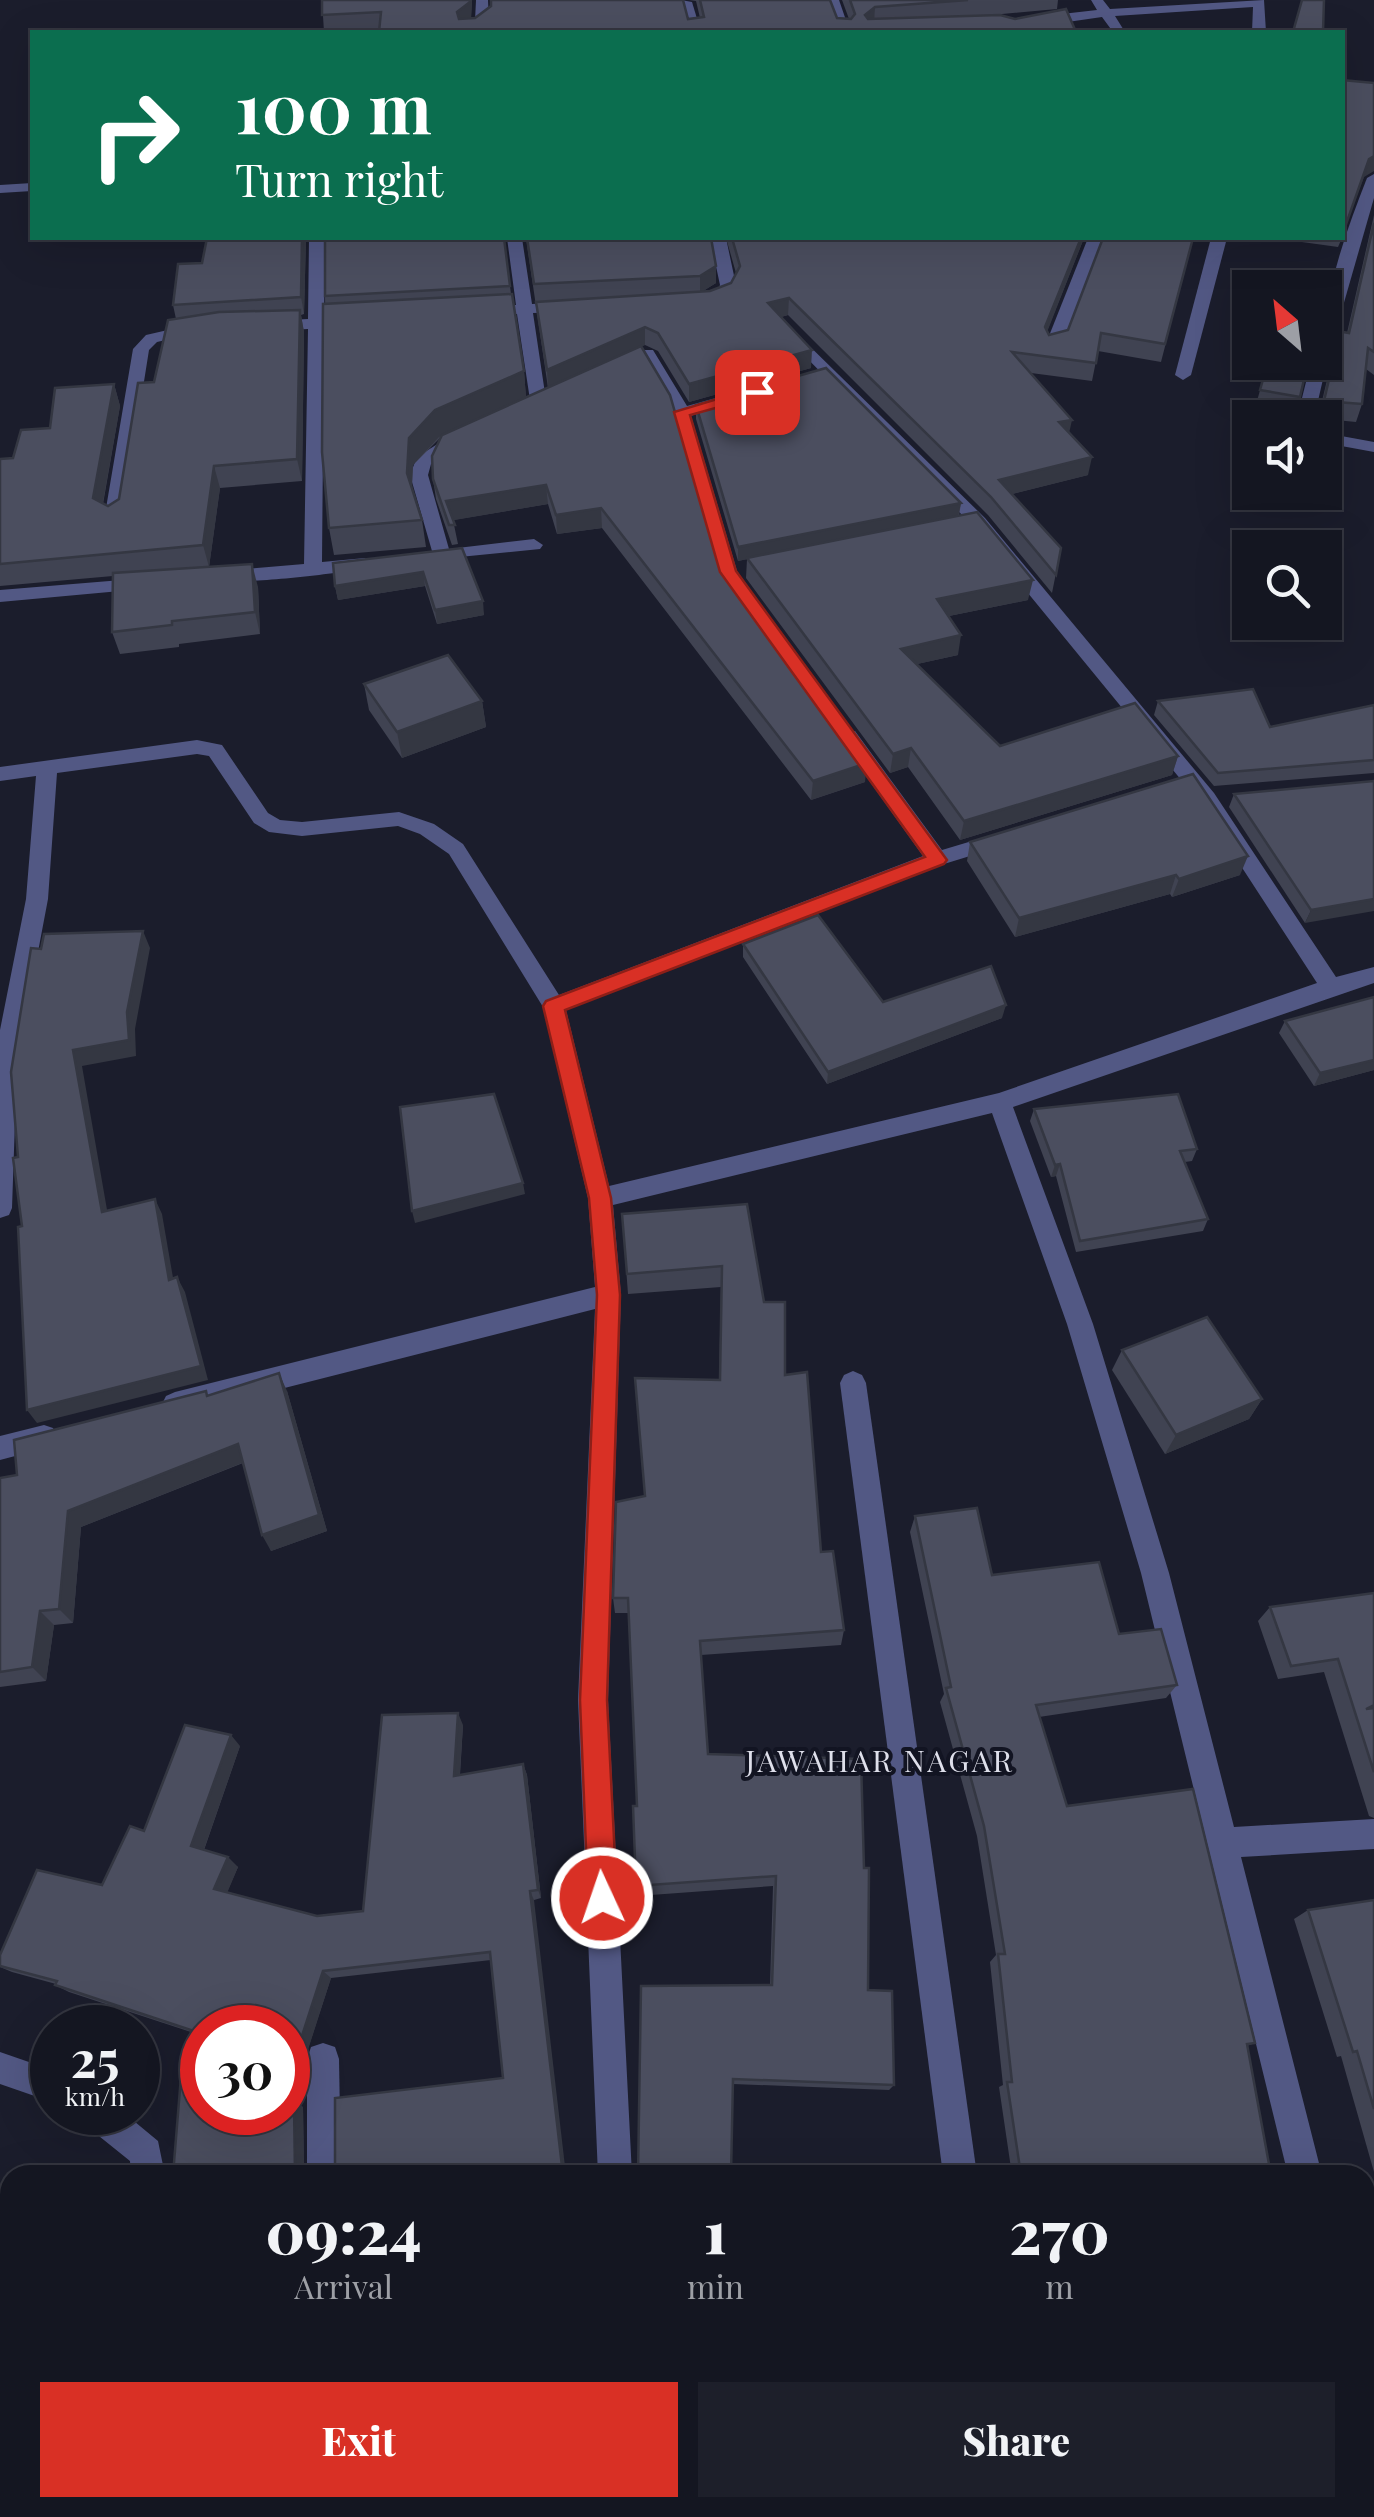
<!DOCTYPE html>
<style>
:root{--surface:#141621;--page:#1d1f2a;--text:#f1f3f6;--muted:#9d9fa5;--line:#33353f;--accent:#d93025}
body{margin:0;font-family:"Playfair Display",serif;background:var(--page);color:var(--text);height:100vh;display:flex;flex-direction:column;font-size:38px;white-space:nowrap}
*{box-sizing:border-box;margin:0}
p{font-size:32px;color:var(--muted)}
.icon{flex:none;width:55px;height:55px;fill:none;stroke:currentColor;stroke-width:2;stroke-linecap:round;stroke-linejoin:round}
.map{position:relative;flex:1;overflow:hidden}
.details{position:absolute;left:0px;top:2165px;width:1375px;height:352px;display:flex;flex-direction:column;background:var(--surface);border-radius:30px 30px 0 0;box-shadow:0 10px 40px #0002,0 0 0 2px var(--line)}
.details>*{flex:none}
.guide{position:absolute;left:30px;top:30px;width:1315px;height:210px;border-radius:0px;box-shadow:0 10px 40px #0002,0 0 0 2px var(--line);background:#0b6e4f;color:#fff;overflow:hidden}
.needle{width:65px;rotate:332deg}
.fabs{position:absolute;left:1232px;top:270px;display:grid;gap:20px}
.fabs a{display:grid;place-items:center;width:110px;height:110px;border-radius:0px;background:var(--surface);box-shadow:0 10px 40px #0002,0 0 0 2px var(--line);font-size:50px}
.speed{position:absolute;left:30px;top:2005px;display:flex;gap:20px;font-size:50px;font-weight:700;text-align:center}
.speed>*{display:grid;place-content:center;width:130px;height:130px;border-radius:50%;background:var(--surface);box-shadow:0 10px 40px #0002,0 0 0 2px var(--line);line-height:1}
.speed small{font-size:25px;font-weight:400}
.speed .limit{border:15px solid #d22;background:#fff;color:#111}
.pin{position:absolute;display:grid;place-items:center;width:85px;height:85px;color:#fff;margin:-42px;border-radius:20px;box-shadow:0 5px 15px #0006}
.me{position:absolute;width:110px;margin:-55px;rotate:357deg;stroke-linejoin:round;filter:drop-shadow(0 0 8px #0008)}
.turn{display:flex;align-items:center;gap:35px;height:210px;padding:0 40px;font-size:45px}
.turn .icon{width:130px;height:130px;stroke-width:2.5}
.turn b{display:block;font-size:70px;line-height:85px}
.eta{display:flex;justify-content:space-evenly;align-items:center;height:170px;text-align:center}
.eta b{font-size:60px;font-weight:800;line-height:70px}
.cta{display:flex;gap:20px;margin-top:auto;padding:20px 40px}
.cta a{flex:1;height:115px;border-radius:0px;background:var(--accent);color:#fff;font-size:40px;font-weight:800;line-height:115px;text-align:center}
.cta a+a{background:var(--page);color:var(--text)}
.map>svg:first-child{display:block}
</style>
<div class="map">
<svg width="1374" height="2517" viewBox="0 0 1374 2517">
<rect width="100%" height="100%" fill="#1b1d2c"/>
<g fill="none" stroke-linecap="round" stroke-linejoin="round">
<g fill="#525884" fill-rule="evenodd">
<path d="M476,0h12l1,23 -14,9h-14l14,-11z"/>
<path d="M681,0l11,2 9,30h-13z"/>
<path d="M827,0h12l11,32h-12z"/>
<path d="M1091,0h12l7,9 154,-9 2,32h-14l1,-25 -138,9 10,16h-12l-11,-15 -103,15 19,-13 79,-9z"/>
<path d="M1374,174v24l-41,143 -8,5c0,-59 21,-114 42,-168z"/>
<path d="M32,183v8l-32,2v-8z"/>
<path d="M309,238h16l-1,80 30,-2 8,5 -8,5 -30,2 -2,234 43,-4 9,6c-11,9 -141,21 -160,17l-2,-4 9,-6 83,-7 4,-235 -39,2 -8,-5 8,-5 39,-2z"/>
<path d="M507,238h15l10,66 36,-2 8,5 -8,5 -35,1 13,87 -8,5 -8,-5 -13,-86 -33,2 -8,-5 8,-5 32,-1z"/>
<path d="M710,238h16l10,47c-8,14 -22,23 -39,20v-6l20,-8 3,-6z"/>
<path d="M1088,238h16l-43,108 -14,3 -2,-3z"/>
<path d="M1211,238h16l-36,137 -8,5 -8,-5z"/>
<path d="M194,324l6,2v6l-43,10 -8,8 -27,170 -15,4 -3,-4 29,-171 13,-14z"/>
<path d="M790,327l195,191 229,275 122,184 38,-10v16l-361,124 80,217 76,249 65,254 140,-8v30l-133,8 81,318h-34l-147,-602 -74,-249 -75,-211 -379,92 8,90 -13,405 24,475h-34l-20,-475 17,-391 -420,107 -9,-4 -4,-8 4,-8 9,-4 420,-105 -7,-89 -45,-191 -94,-153 -29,-20 -22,-8 -96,10 -33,-4 -15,-9 -45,-67 -12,-2 -140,19 -9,126 -31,164 -5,145 -3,7 -9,3v-188l26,-131 10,-123 -36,5v-14l197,-27 25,5 46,68 12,7 22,2 97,-10 35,12 29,20 96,151 364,-139 -82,-115v-10h14l87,119 60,-18 7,2v10l-65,20 -378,146 43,176 390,-93 318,-110 -117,-180 -227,-277 -189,-191 -2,-3z"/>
<path d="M641,350h12l34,56 39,-11 8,5 -43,16 46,155 17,24 -2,4h-14l-19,-27 -45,-159 -31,-52 -29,11 -8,-5z"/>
<path d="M1325,359l2,3 -13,56h-17l14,-56h14z"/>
<path d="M458,431l15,4 -42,29 -3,11 21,74 85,-10 9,6 -3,4 -131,13v-8l23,-3 -22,-76 7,-18z"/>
<path d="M1325,433l49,9v10l-49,-9z"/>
<path d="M146,578l7,2v8l-153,14v-12z"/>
<path d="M853,1371l9,4 4,8 111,792h-34l-103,-792 4,-8z"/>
<path d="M44,1425l9,3 4,9 -4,9 -53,14v-24z"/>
<path d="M323,2043l12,4 4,12 2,116h-34v-116l4,-12z"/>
<path d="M0,2052l52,18v32l-52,-18z"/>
<path d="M80,2112h43l35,29 7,34h-34l-1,-14 -46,-37z"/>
<path d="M1365,2403l9,4v69l-9,-3z"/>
<path d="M110,2508h37v9h-38z"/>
<path d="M310,2508h37l1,9h-38z"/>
<path d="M612,2508h37l1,9h-38z"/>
<path d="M986,2508h37l2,9h-38z"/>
</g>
</g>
<g fill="#404352">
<path d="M322,0h150l-1,18h4l16,-12v-6h192l5,19 12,-1 -4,-17 -7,-1h141l7,18 12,1 -7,-19h216l-1,9 -76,7 19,-1 15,4 51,-10 10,23h-697v-2l-55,2z"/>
<path d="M1374,215v160l-8,-6 -4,35 -6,18 -31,-3v-1h-7l13,-55 -6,-8v-26l22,4z"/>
<path d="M306,238l-2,76 -3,1 3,17 -2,149 -82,7 -11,79 49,20 2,47 -81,10v3l-59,7 -8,-22 1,-56 -113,10v-127l13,-1 37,-30 64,-44 6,22 -17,98 5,2 11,-7 35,-117 22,-63 -3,-14 29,-42z"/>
<path d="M504,238l7,56 13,77 2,27 22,-10 -22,-150h185l5,28v17l-13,8h7l21,-8 5,-10 -10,-35h358l-37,93 2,4 19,-5 125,-92 -32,124 -63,-11 -6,30 -61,-8 38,60 19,42 -76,19 49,54 -9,45 -64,-78 -200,-200 -7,2 30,51 -122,34 -31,-51 -13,-6 -4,1 75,209 149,227 -54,18 -209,-272 -45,6 -9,-30 -95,16 5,24 -6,1 -16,-46 -3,-20 9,-43 -29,29 -1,23 10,32 4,27 -92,8 -5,-27 -4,-232z"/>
<path d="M1273,238h69l-4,9z"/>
<path d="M1268,362l32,35 -6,18 -39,-7z"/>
<path d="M696,405l265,98 -2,13 69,84 -79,16 9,39 -41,9 83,82 178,10 -6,19 -212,65 -52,-73 -18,6 -144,-195 1,-19 -9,2 -42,-142z"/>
<path d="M462,548l22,67 -47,9 -12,-38 -87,14 -3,-14z"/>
<path d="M364,684l118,17 4,26 -84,31 -33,-48z"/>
<path d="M1158,701l112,26 104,-22v68l-160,13 -60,-71z"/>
<path d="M1374,781l-69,142 -76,-116 5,-13z"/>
<path d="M970,842l270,33 -68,22 -2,-3 -155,43 -48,-76z"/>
<path d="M743,944l140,58 119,16 -175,66 -84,-127z"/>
<path d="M1374,997v73l-60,16 -35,-53 6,-12z"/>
<path d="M1034,1109l163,40 -5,12 -7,1 23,57 -5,12 -127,21 -20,-76 -5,1 -21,-56z"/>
<path d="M747,1204l17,98 21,73 36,177 23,78 -3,15 -140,10 7,99 156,114 4,122 26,95 -5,5 -156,-6 -95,91 132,-190 3,-99 -136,10 -1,-10 1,-80 -9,-193h-13l-2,-15 32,-102 74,-116 2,-93 -93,7 -6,-80z"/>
<path d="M1122,1350l140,49 -13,20 -84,35 -53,-84z"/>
<path d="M206,1391l2,5 79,-5 40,140 -56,20 -28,-88 -162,64 -8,96 -19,2 -8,56 -46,6v-209l17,-3z"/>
<path d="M915,1516l77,59 127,59 58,51 -11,13 -127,19 28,89 188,237 -8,3 24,129h-259l-13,-88 4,-2 -13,-123 6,-7 -19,-119 -37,-134 4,-8 -34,-162z"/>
<path d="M1374,1593v225l-5,-2 -45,-144 -46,7 -20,-58 12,-14z"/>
<path d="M463,1725l-3,50 63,-11 4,11 14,123 -7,2 -31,178 -12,-118 -160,18 -41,126 4,-1 9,4 1,68 -110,-142 -125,-41 -14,-7 1,-1 -44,-12 -12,-5 102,-82 42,-54 96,-85 -36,104 34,17 -11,25 90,24 46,-5z"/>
<path d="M1374,1900v272l-33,-116 -4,1 -43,-138 14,-9z"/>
</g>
<g fill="#343742">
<path d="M470,0h2l-1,19 -12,10 -2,-17z"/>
<path d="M875,7l-1,17 -9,-9z"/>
<path d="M1374,156v15l-10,6 -22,58 27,-76z"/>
<path d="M302,238h4l-2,76 -3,-17z"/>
<path d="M1081,238h3l-42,107 3,-18z"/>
<path d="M716,266v17l-16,10v-17z"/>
<path d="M789,298l-1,17 -21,6 1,-18z"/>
<path d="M300,310l4,22 -2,149 -5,-22z"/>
<path d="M645,327v18l-97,43 -1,-18z"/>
<path d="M1331,337l-6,18v-16z"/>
<path d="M812,350l-1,18 -122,34v-18z"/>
<path d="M524,371l2,27 -87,39 -26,28 -2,35 -4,-27 2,-35 26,-28z"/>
<path d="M114,384l6,22 -20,113 -7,-21z"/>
<path d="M1072,420l-4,18 -9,-16z"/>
<path d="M1092,457l-4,18 -92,23 3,-18z"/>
<path d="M214,466l6,22 -11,79 -6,-22z"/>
<path d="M546,485l2,19 -99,17 -3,-20z"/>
<path d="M961,503l-3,14 -220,44v-14z"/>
<path d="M601,508l1,20 -45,6 -1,-19z"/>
<path d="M252,564l6,23 2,47 -5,-22z"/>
<path d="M423,572l2,14 -87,14 -3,-14z"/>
<path d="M1033,580l-5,20 -94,19 3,-20z"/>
<path d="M483,601l1,14 -47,9 -2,-14z"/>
<path d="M961,635l-3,20 -59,13 2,-19z"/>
<path d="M482,701l4,26 -84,31 -5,-26z"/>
<path d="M911,748l-3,19 -18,6 3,-19z"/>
<path d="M1178,756l-6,19 -212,65 4,-19z"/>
<path d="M867,763l-2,19 -54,18 2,-19z"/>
<path d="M1248,856l-8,19 -68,22 7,-18z"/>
<path d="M1176,875l-6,19 -155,43 4,-19z"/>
<path d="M1374,899v12l-69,12 6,-13z"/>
<path d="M143,931l7,17 -15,81 1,27 -54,10 28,161 -8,-15 -29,-162 54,-38z"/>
<path d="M1006,1005l-4,13 -175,66 1,-12z"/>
<path d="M1374,1060v10l-60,16 6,-13z"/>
<path d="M1060,1164l-4,12 -5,1 4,-12z"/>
<path d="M523,1183l2,11 -110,29 -3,-12z"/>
<path d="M155,1199l7,15 14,81 -7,-15z"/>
<path d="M177,1277l8,15 23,88 -171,43 -10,-13z"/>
<path d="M279,1373l8,18 40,140 -56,20 -9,-16z"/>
<path d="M1262,1399l-13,20 -84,35 11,-19z"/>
<path d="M238,1444l9,17 -166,66 -8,96 -14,-14 9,-98z"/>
<path d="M40,1611l14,14 -8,56 -14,-14z"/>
<path d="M458,1713l5,12 -4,61 -5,-10z"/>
<path d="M231,1735l9,11 -38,109 -11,-9z"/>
<path d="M523,1764l4,11 14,123 -3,-8z"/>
<path d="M228,1857l10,10 -13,31 -11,-9z"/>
<path d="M530,1891l4,9 32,275h-3z"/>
<path d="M323,1971l8,7 -42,131 -1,-30z"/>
<path d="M294,2103l9,4 1,68h-9z"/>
</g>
<g fill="#4b4e5f" stroke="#343742" stroke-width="2.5">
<path d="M322,0h148v2l-13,10 2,7 16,-1 16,-12v-6h192l5,19 16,-2 -4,-17h130l7,18 14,1 4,-5 -5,-14h118l-93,7 -10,8 3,4 132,-4 15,4 51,-10 10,23h-697l2,-20 -59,3z"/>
<path d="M1302,0h22l-1,32h-30z"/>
<path d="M1342,80l32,3v73l-5,3 -25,71z"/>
<path d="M1374,223v129l-6,-4 -6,56 -38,-3 13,-56 -6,-8 -6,2v-10l24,4z"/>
<path d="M207,238h95l-1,59 -128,8 5,-41 24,-1z"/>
<path d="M325,238h179l6,48 -185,10z"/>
<path d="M527,238h184l5,28 -16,10 -166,8z"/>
<path d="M732,238h349l-36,89 4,8 19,-5 35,-92h90l-28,106 -64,-11 -5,30 -84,-11 60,68 -13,2 33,35 -93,23 62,68 -5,27 -65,-78 -202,-199 -21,5 44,47 -123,34 -31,-51 -13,-6 -98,43 -11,-68 174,-11 21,-8 9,-17z"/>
<path d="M512,294l12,77 -89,39 -26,28 -2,35 15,47 -93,8 -7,-76 1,-148z"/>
<path d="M300,310l-3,149 -83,7 -11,79 -203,19v-105l13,-1 8,-28 29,-2 5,-40 59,-4 -21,114 15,8 11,-7 19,-116 16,-1 14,-62 51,-8z"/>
<path d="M641,346l29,49 46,160 151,208 -54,18 -212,-273 -45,7 -10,-30 -100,16 9,24h-6l-16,-46 -1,-23 10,-21z"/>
<path d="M1268,362h40l-8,35 -40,-7z"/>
<path d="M826,368l135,135 -223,44 -42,-142z"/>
<path d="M977,512l56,68 -96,19 24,36 -60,14 99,97 135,-43 43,53 -214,65 -53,-73 -18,6 -146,-196z"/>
<path d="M462,548l21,53 -48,9 -12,-38 -88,14 -2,-23z"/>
<path d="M252,564l3,48 -83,9v4l-60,7 1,-59z"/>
<path d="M448,655l34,46 -85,31 -33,-48z"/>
<path d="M1253,689l17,38 104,-22v55l-156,13 -60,-72z"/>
<path d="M1193,774l55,82 -69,23 -3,-4 -157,43 -49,-76z"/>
<path d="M1374,781v118l-63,11 -77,-116z"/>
<path d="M818,915l65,87 108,-36 15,39 -178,67 -85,-128z"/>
<path d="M143,931l-16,81 2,28 -56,10 29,162 53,-13 14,81 8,-3 24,89 -174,44 -9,-183 4,-1 -9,-68 5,-1 -7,-85 20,-124 10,1 3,-15z"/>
<path d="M1374,997v63l-54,13 -35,-52z"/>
<path d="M494,1094l29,89 -111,28 -12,-104z"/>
<path d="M1178,1094l19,55 -17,2 28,68 -128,22 -20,-77 -5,1 -21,-56z"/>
<path d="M747,1204l17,98h21v73l22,-3 14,180 12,-1 11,79 -144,11 8,113 153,5 3,109h5l-1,122 24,1 2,94 -161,-6 -2,96h-93l3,-189 131,-1 4,-109 -140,10 -3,-80h4l-9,-208h-15l3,-96 29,-6 -10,-118 85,2 2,-114 -95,8 -5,-60z"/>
<path d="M1207,1317l55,82 -86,36 -54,-85z"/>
<path d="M279,1373l40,142 -57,20 -24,-91 -170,67 -9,98 -19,2 -8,56 -32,5v-194l17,-3 -3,-35 192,-49 1,5z"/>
<path d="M977,1508l15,67 107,-13 20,72 42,-5 16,56 -141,20 31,101 126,-17 62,254 -8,1 24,131h-250l-14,-93h5l-14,-128h7l-21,-128 -38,-138 5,-1 -36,-171z"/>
<path d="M1374,1593v112l-8,4 8,-1v64l-36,-113 -47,7 -21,-59z"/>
<path d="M458,1713l-4,63 69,-12 15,126 -8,1 33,284h-228v-77l168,-20 -13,-126 -167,19 -35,108v-51h-86v84h86v-8l6,-1 1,72h-122l9,-111 12,-33 -139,-46 2,-4 -57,-15v-11l37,-85 65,15 28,-59 14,5 41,-106 46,10 -40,111 37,11 -14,32 103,27 46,-5 19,-196z"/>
<path d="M1374,1900v209l-17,-58 -4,1 -45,-142z"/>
<path d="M365,2508h93l-56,9h-37z"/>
<path d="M656,2508h275l1,9h-276z"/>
</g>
<path fill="#d93025" stroke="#8d1f18" stroke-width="2.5" d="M757,387l5,1v7l-72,20 46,156 211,289 -3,4 -379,146 46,188 9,97 -13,405 10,198 -4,10 -11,4 -10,-4 -4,-10 -8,-198 17,-405 -8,-97 -46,-192 3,-5 379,-144 -205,-285 -46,-160z"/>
<g text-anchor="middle" stroke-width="8" stroke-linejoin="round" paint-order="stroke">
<g font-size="30" letter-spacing="2.5" fill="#dedfea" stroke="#121422">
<text x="880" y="1772">JAWAHAR NAGAR</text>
</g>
</g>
</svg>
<div class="fabs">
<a><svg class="needle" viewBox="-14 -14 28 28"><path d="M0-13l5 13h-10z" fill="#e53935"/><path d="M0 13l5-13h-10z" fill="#9d9fa5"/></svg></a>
<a><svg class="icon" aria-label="sound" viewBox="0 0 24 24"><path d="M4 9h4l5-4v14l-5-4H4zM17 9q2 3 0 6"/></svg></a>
<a><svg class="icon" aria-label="search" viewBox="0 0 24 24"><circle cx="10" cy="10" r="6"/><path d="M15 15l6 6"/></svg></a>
</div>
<div class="speed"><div>25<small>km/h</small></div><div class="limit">30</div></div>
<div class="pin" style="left:757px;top:392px;background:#d93025"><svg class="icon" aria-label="arrive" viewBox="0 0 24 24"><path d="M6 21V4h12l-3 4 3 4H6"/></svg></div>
<svg class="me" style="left:602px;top:1898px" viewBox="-20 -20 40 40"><circle r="17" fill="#d93025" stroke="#fff" stroke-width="3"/><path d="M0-11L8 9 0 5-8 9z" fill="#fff"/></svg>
<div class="guide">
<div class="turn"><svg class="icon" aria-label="right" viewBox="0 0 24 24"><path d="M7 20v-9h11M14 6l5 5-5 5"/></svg><div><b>100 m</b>Turn right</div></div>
</div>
<section class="details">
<div class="eta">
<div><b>09:24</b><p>Arrival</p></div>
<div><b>1</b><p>min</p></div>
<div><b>270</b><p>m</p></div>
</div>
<div class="cta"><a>Exit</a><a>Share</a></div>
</section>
</div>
